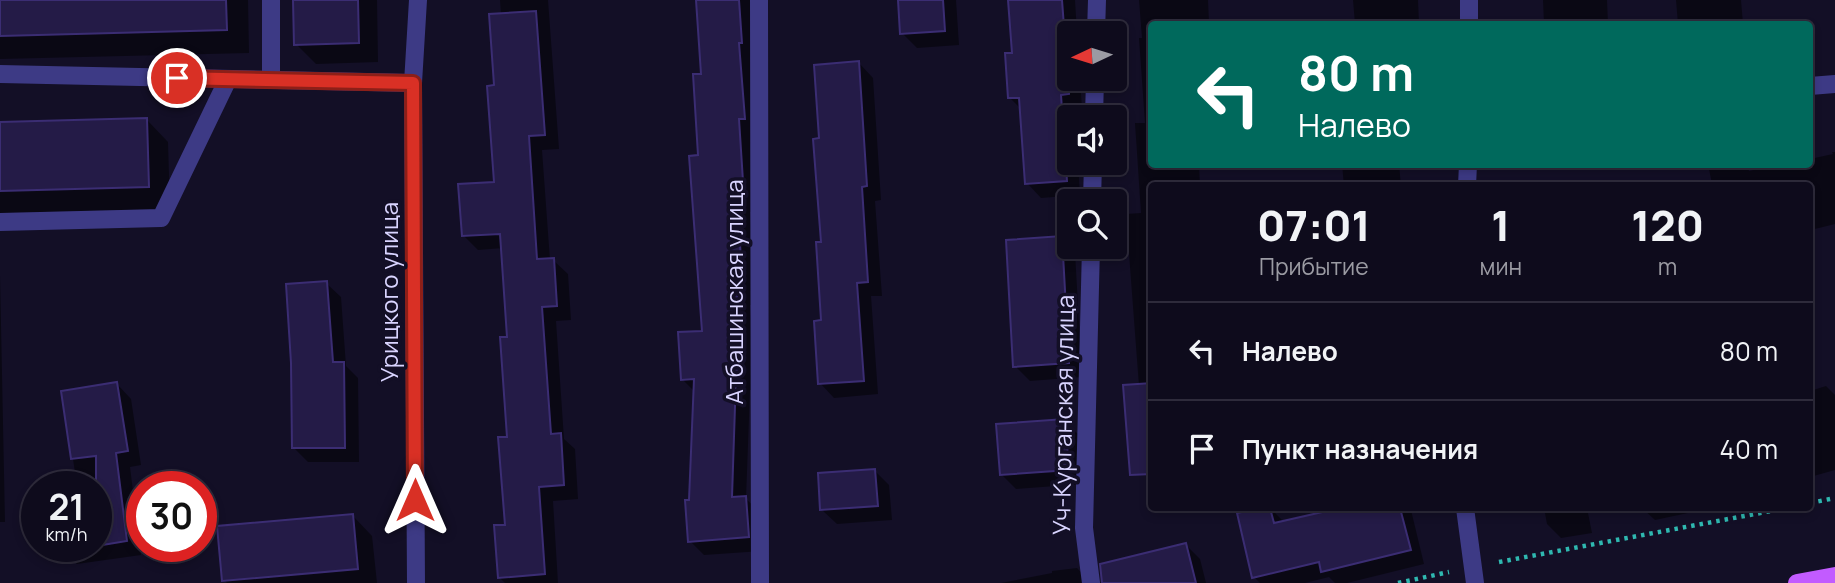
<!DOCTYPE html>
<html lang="ru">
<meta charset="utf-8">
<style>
:root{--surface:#0e0b1c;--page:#171425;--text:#f1f3f6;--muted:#9b9ba3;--line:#2e2b3b}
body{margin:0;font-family:Manrope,sans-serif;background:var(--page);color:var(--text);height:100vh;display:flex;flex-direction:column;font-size:26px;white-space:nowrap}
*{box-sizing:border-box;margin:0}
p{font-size:23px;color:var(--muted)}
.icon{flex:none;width:38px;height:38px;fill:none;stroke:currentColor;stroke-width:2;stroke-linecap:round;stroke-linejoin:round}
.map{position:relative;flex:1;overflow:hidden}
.sheet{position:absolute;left:1148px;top:182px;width:665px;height:329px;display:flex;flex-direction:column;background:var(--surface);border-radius:7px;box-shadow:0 4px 10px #0003,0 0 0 2px var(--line)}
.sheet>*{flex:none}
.guide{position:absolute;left:1148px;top:21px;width:665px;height:147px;border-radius:7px;box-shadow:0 4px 10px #0003,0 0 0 2px var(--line);background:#00695c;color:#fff;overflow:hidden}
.needle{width:46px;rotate:266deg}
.fabs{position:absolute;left:1057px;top:21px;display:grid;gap:14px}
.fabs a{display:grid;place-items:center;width:70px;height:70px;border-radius:7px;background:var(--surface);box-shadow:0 4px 10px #0003,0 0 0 2px var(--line);font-size:35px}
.speed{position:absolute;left:21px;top:471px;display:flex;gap:14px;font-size:35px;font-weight:700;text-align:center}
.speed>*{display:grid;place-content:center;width:91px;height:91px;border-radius:50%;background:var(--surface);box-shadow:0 4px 10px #0003,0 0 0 2px var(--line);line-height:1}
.speed small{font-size:18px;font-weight:400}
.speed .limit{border:10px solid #d22;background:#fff;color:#111}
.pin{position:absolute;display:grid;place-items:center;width:60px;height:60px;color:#fff;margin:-30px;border:4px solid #fff;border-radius:50%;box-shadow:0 2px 7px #0007}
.me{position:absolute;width:77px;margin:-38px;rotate:0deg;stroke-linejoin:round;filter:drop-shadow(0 0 5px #0008)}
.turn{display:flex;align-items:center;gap:24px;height:147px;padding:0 35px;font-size:32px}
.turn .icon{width:91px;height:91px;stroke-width:2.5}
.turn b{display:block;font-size:49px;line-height:60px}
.eta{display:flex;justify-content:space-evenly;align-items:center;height:119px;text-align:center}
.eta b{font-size:42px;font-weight:800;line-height:49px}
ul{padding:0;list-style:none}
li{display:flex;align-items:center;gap:21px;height:98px;padding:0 35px;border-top:2px solid var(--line)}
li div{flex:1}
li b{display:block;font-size:26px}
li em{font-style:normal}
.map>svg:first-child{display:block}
</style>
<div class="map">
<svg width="1835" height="583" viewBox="0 0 1835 583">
<rect width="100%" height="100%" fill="#130f26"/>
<g fill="#0007">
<path d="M0,0h248l1,53 -249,6z"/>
<path d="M295,0h82l1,62 -62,2 -20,-20z"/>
<path d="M500,0h48l11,149 -17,1 8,110h3l15,14 3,46 -15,1 8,118 11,10 3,50 -25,2 5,82h-53l-6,-6 7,-51 2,-88 1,-99 -6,-91 -25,2 -14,-14 32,-53v-96l5,-72z"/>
<path d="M698,0h53l7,211 -8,1 7,92 -7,1 6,85h-6l-4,109 14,13 2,39 -58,4 -14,-14 5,-149 -12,-12 21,-48 -4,-175 3,-82z"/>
<path d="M900,0h56l3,45 -42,3 -15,-15z"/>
<path d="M1010,0h65l2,33h-8v46h11l2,29 -8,1 1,8h-6v46h9l2,32 -39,3 -14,-15 -6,-74 -11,-11 3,-43z"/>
<path d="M1139,0h69l1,22h-7v2h-50v140h47l1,22h-48v264l-13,-64 -13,-172 15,-1 -6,-90h10l-6,-85h3z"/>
<path d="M1353,0h65l1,23 -64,1z"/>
<path d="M1543,0h64l1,24h-64z"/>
<path d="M1676,0h65l2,24h-65z"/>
<path d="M859,63l14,15 8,122 -6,1 7,95h-11l7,98 -44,4 -14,-15 3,-61 -2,-182z"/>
<path d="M147,120l21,22 2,67 -170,4v-89z"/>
<path d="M1832,152h3v72l-16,4 -9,2v-44h-106l8,-2 -4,-20h39l2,7 32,-7h29v-5l23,-5z"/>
<path d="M1342,164h57l2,22h-57z"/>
<path d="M1061,238l14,14 7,125 -52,4 -15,-15z"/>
<path d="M0,275l5,247h-5z"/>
<path d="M326,283l15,14 5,69 12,12 1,84h-51l-14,-14z"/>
<path d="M117,384l14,15 10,66 -11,2 11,88 -64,9 -15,-14v-4h34v-60h-19l-14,-94z"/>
<path d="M1826,386l9,9v75l-25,7v-86z"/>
<path d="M1064,421l15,14 3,49 -66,5 -15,-15z"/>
<path d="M875,471l14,14 3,35 -55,4 -15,-14z"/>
<path d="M1270,508l15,15 63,-15h60l3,2 13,54 -77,19h-12l-6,-6 -24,6h-45l-6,-6 -15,-63z"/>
<path d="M1544,508h43l5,25 -31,5 -14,-14z"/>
<path d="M1642,508h45l1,5 -33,7z"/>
<path d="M353,516l19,20 5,47h-150l-3,-3z"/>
<path d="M1186,545l14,14 6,24h-103z"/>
<path d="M1077,568l14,15h-90l51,-10v-2z"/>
</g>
<g fill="#241b47" stroke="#3b2d73" stroke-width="2">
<path d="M0,0h226l1,30 -227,6z"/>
<path d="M293,0h65l1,43 -65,2z"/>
<path d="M696,0h43l3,43h-3l6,76h-6l5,78 -7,1 6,92 -6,1 6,85h-7l-4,121 14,-1 3,41 -61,5 -3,-42h4l5,-121 -13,1 -3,-48 24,-1 -13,-175 9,-1 -5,-81h8z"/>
<path d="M898,0h45l2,31 -45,3z"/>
<path d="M1008,0h54l7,94 -8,1 6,86 -42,3 -6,-86h-11l-3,-45h7z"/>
<path d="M536,11l9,124 -16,1 8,123 17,-1 3,48 -15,1 9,127 10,-1 3,52 -25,2 6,87 -47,4 -4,-53h11l-7,-88h9l-7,-100h7l-7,-103 -38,2 -4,-52 36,-2 -7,-96 7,-1 -5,-71z"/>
<path d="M859,61l8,125 -5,1 6,95 -11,1 7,98 -46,3 -4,-63 7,-1 -5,-78h5l-8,-103 6,-1 -5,-73z"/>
<path d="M147,118l2,69 -149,4v-69z"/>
<path d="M1062,236l7,127 -56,4 -7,-127z"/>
<path d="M327,281l6,81h11l1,86h-53l-1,-85 -5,-79z"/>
<path d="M117,382l11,69 -12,2 11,88 -31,5v-90l-25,3 -10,-68z"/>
<path d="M1152,383v91l-22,1 -7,-90z"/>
<path d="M1065,419l4,51 -69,5 -4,-51z"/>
<path d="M875,469l3,37 -58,4 -2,-37z"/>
<path d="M1261,508h9l4,15 66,-15h60l11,42 -90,22 -2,-10 -67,16 -15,-65z"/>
<path d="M353,514l5,55 -136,12 -5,-55z"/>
<path d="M1186,543l10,40h-94l-2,-19z"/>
</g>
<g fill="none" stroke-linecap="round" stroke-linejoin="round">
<g stroke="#2fb8b0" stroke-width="4.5" stroke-dasharray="3.5 5" stroke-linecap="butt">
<path d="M1810,503l25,-5"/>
<path d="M1499,562l288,-54"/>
<path d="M1398,583l51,-11"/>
</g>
<g stroke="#3d3a85" stroke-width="18">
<path d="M271,0v79"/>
<path d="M0,74l413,9"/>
<path d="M0,222l161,-4 67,-139"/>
</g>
<g stroke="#3d3a85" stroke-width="18">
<path d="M759,0l1,583"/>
<path d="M1469,24v-24"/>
<path d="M1096,33l1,-33"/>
<path d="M1810,86l25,-2"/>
<path d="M1094,117l1,-38"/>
<path d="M1467,186l1,-22"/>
<path d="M1092,201l1,-38"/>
<path d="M1091,247l-7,281 7,55"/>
<path d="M1465,508l10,75"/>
<path d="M416,583l-3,-500 5,-83"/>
</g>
<path stroke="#c25bff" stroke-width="18" d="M1797,583l38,-7"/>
</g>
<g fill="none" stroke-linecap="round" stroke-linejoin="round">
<g stroke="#8d1f18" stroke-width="18">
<path id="route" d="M177,78l236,5 2,417"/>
</g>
<use href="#route" stroke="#d93025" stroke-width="12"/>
</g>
<g text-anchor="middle" stroke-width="7" stroke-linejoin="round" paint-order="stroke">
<g font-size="24" fill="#d9d4ff" stroke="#130f26">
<text transform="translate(390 292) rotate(-90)" y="8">Урицкого улица</text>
<text transform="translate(735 292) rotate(-90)" y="8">Атбашинская улица</text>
<text transform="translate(1064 415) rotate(-89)" y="8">Уч-Курганская улица</text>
</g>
</g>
</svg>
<div class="fabs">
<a><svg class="needle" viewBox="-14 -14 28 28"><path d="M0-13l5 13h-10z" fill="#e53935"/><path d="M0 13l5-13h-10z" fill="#9b9ba3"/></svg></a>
<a><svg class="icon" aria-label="sound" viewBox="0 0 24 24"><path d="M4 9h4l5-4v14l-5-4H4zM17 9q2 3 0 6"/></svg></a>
<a><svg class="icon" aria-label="search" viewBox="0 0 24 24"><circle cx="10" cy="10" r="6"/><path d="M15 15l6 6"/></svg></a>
</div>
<div class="speed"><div>21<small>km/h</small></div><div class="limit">30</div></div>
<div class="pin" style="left:177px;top:78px;background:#d93025"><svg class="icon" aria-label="arrive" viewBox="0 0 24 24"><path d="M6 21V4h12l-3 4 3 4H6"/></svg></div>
<svg class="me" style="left:415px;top:500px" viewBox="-20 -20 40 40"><path d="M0-17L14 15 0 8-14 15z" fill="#d93025" stroke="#fff" stroke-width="4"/></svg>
<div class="guide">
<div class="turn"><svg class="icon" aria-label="left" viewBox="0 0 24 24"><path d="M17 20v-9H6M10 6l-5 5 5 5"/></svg><div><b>80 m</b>Налево</div></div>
</div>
<section class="sheet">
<div class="eta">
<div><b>07:01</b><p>Прибытие</p></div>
<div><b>1</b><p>мин</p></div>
<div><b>120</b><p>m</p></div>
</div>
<ul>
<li><svg class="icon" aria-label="left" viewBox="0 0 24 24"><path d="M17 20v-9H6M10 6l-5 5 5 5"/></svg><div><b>Налево</b></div><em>80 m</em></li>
<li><svg class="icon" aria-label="arrive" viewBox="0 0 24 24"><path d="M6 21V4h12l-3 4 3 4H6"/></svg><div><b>Пункт назначения</b></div><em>40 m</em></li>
</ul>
</section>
</div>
